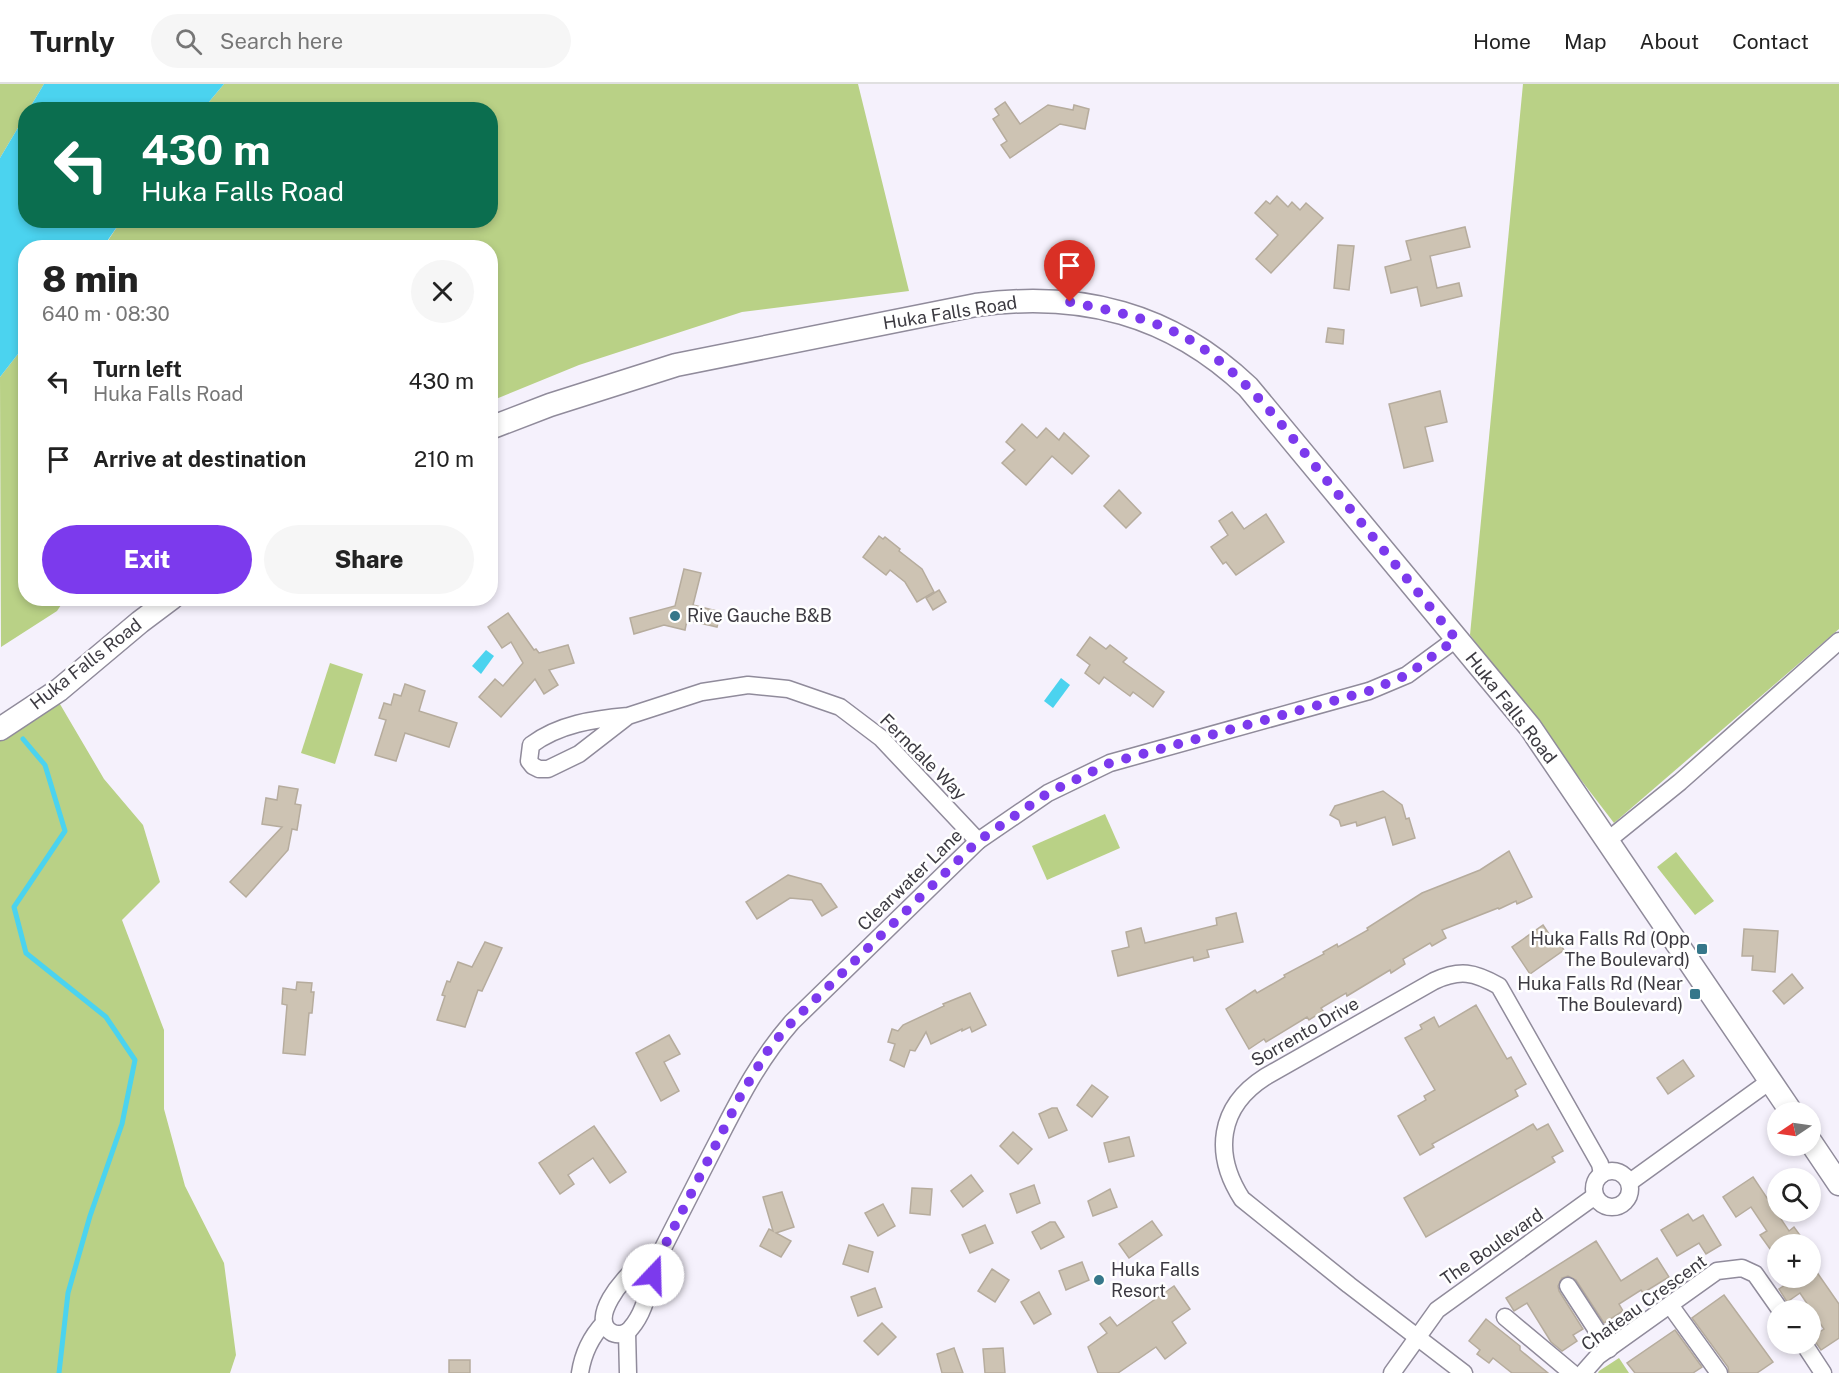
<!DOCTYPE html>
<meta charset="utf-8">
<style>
:root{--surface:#fff;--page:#f6f6f6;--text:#222;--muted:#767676;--line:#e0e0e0;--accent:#7c3aed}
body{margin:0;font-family:"Public Sans",sans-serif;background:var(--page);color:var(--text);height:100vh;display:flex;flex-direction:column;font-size:22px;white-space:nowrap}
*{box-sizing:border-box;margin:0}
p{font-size:20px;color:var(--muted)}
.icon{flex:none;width:33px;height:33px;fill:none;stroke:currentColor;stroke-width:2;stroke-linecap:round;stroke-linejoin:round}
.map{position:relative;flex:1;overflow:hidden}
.panel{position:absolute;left:18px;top:156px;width:480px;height:366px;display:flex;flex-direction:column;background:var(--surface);border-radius:24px;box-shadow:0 3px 9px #0003}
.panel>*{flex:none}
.banner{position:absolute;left:18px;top:18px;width:480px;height:126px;border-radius:24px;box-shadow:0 3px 9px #0003;background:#0b6e4f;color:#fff;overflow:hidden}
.needle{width:39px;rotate:257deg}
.controls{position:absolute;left:1767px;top:1018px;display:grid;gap:12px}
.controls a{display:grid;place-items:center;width:54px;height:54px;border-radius:50%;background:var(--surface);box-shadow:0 3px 9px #0003;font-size:30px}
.pin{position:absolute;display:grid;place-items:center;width:51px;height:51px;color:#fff;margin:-62px -26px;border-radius:50% 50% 50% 0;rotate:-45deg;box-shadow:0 0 6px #0007}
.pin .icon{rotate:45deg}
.me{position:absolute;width:66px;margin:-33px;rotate:21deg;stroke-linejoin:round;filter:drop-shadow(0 0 4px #0008)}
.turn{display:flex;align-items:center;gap:21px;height:126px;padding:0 24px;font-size:27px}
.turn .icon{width:78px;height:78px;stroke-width:2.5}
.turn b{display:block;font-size:42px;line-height:51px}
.round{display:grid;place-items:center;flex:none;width:63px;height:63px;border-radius:32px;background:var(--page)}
.overview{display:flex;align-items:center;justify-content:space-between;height:102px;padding:0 24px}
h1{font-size:36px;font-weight:800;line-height:45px}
.button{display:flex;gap:12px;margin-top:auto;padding:12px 24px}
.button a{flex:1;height:69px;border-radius:36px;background:var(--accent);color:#fff;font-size:24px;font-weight:800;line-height:69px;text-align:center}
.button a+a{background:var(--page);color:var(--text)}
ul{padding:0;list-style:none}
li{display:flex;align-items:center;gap:18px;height:78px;padding:0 24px}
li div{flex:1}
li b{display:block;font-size:22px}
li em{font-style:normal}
header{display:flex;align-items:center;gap:36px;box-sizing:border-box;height:84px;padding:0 30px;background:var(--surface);border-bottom:2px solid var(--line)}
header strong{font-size:28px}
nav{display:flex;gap:33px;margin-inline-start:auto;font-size:21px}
.search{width:420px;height:54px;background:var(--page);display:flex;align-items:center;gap:15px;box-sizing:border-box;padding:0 21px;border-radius:33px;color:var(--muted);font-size:22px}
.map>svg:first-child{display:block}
</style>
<header>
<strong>Turnly</strong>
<div class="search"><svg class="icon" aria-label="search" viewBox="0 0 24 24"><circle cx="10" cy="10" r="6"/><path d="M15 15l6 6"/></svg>Search here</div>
<nav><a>Home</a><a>Map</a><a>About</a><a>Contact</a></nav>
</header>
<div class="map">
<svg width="1839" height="1289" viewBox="0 0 1839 1289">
<rect width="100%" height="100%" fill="#f5f1fc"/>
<g fill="#b9d186">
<path d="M0,0h44l-15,25 -3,1 -1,6 -25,42z"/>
<path d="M224,0h634l51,207 -167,21 -163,53 -88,36 -1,-153h-387l18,-27 369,-1v-110l-287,-1z"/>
<path d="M1523,0h316v545l-225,194 -144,-188z"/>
<path d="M25,261l1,253 39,1 -8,12 -56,36 -1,-270z"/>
<path d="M330,579l33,11 -28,90 -34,-11z"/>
<path d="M57,615l47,80 39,46 17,57 -38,38 42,110v79l21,77 39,77 12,92 -6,18h-230v-636z"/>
<path d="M1105,730l15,34 -73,32 -15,-34z"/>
<path d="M1676,768l38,49 -19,14 -38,-48z"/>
<path d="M1619,1274l10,15h-31l1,-2z"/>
</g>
<g fill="#4bd3ef">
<path d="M44,0h180l-21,25h-174z"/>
<path d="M25,32l1,104 95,1 -18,26 -77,1 -1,97 -25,32v-219z"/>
<path d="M486,566l8,6 -13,18 -9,-8z"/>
<path d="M1061,594l9,7 -17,23 -9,-7z"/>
</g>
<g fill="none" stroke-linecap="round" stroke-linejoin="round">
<path stroke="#4bd3ef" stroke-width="5" d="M23,655l22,26 20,66 -51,76 12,46 80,64 29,43 -13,64 -32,92 -22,77 -9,80"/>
</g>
<g fill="#cdc3b3" stroke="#b6ac9d" stroke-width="1.5">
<path d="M1005,18l15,22 28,-19 25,5 1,-5 15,4 -4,20 -25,-5 -50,34 -9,-13 6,-4 -14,-22 6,-4 -4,-6z"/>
<path d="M1277,112l11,11 4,-5 8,8 6,-7 17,15 -52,55 -15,-14 22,-24 -23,-22 11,-12 4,3z"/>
<path d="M1465,143l5,20 -40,9 7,32 22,-5 3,13 -41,10 -4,-19 -26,6 -6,-26 26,-7 -5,-19z"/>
<path d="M1338,161l16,1 -5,44 -15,-2z"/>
<path d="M1328,244l16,2 -1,14 -17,-2z"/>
<path d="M1440,307l7,31 -22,5 8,34 -29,7 -15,-64z"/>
<path d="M1022,340l15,14 9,-10 13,12 5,-7 25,23 -17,18 -20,-18 -26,29 -24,-22 13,-13 -9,-8z"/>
<path d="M1119,406l22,23 -15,15 -22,-22z"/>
<path d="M1232,428l12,17 22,-15 18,28 -48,33 -10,-13 -3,2 -12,-17 17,-12 -9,-14z"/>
<path d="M879,452l4,3 2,-2 15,12 -1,2 23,18 12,23 -17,10 -12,-20 -15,-12 -4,5 -23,-18z"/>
<path d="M684,485l17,4 -8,32 28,7 -4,15 -30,-7 -2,10 -21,-5 -30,9 -4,-16 45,-12z"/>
<path d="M939,506l7,12 -13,8 -7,-12z"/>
<path d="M508,529l26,37 2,-1 3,4 29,-8 6,18 -25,7 9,15 -14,9 -9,-15 -34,38 -22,-20 16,-18 8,7 20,-23 -12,-21 -9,6 -14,-21z"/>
<path d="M1090,553l16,12 4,-4 17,13 -4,4 41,30 -11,15 -20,-15 -3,4 -26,-19 -5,7 -14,-11 5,-8 -13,-10z"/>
<path d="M405,600l20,7 -6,20 38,12 -8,24 -44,-14 -9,28 -21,-6 11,-35 -7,-2 5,-15 7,2 3,-11 7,2z"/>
<path d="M279,702l19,3 -3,15 6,1 -4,25 -5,-1 -4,21 -42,47 -16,-15 52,-55 -20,-3 4,-26 11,2z"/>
<path d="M1383,707l19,14 4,14 3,-1 6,20 -22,7 -8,-28 -28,9 -1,-4 -15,4 -2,-6 -9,-5 5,-9z"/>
<path d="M1509,767l23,46 -15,7 -1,-3 -17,8 -1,-1 -56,22 4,8 -14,8 -2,-3 -27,16 2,5 -14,9 -1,-3 -43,26 -1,-3 -25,15 2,3 -14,9 -2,-3 -41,25 -2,-3 -15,10 -23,-40 29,-19 2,3 28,-16 -1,-2 40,-21 -1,-2 14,-8 1,3 30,-17 -1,-2 55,-35 58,-23z"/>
<path d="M788,791l33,9 16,23 -15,9 -10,-16 -22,-2 -33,21 -11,-17z"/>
<path d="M1236,829l7,29 -36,8 2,7 -15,4 -1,-4 -75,19 -6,-25 17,-4 -3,-15 15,-4 4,15 72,-18 -1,-7z"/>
<path d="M1543,841l10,15 3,-2 8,12 -34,24 -18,-27z"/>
<path d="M1744,845l34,2 -3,41 -23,-2 1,-14h-11z"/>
<path d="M485,858l17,6 -20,43 -4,-1 -13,37 -28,-7 8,-24 -3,-1 5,-14 3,1 8,-20 14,5z"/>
<path d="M1792,890l11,14 -19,16 -11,-13z"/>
<path d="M297,898l15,1 -1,9h3l-2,21h-3l-4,42 -22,-2 4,-48 -5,-1 1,-16 13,2z"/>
<path d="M970,909l16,32 -14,7 -2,-5 -8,4v-2l-31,15 -5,-12 -11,19 -5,-1 -6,17 -14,-7 5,-16 -7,-2 4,-13 6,2 5,-6 41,-19 -1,-2z"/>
<path d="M1476,921l31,54 4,-2 15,27 -11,6 3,6 -86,48 2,3 -14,8 -22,-39 28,-16 -2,-4 11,-6 -30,-52 17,-9 -2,-4 14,-8 5,10z"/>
<path d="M669,951l11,19 -16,8 15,29 -18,10 -25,-48z"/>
<path d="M1683,976l11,16 -26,18 -11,-16z"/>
<path d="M1092,1001l16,12 -16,20 -15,-12z"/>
<path d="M1052,1024h5l10,22 -18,8 -10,-24z"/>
<path d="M1533,1040l4,6 11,-6 15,27 -11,6 3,5 -129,75 -22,-39z"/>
<path d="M594,1042l32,46 -16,11 -17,-25 -25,17 6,9 -14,10 -21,-31z"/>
<path d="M1013,1048l19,17 -14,15 -18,-18z"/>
<path d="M1129,1053l5,19 -25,6 -5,-19z"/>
<path d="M971,1091l12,16 -20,16 -12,-16z"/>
<path d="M1753,1093l36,54 5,-4 8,11 -6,4 2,3h-20v15l-18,-25 7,-4 -16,-24 -15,10 -13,-20z"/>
<path d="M1034,1101l6,18 -23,10 -7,-19z"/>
<path d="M912,1104l20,1 -2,26 -20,-2z"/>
<path d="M1110,1105l7,18 -24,9 -5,-15z"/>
<path d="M782,1108l12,35 -18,6 15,8 -10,16 -21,-11 9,-17 4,2 -10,-34z"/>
<path d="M883,1120l12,22 -17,10 -13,-23z"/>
<path d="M1688,1130l5,7 10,-6 18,30 -15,9 -7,-11 -22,13 -16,-26z"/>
<path d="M1152,1137l10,14 -33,23 -10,-14z"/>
<path d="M1050,1138h5l9,15 -23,12 -9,-17z"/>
<path d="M985,1141l8,18 -23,10 -8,-18z"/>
<path d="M1596,1157l25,40 36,-23 12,19 -26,16 -2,-3 -22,14 4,7 -19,12 -28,-43 -8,-4 -6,2 -4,8 1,5 24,38 -10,6 4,6 -15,10 -11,-9 -24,-39 -13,8 -8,-13z"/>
<path d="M849,1161l24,7 -5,20 -25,-8z"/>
<path d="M1082,1178l7,18 -23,10 -7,-19z"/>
<path d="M992,1185l17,11 -14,22 -17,-11z"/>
<path d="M1816,1187l23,33v34l-18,12 -9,-13 12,-8 -24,-36 -13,9 -8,-13 12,-8 4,5 11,-8h4v-3z"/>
<path d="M1174,1202l16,23 -18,13 14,21 -21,16 -9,-12 -38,26h-20l-10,-26 19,-14 -7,-9 10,-7 7,9z"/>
<path d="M875,1204l7,19 -24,9 -7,-19z"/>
<path d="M1039,1208l12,22 -17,10 -13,-22z"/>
<path d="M1724,1211l49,67 -16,11h-28l-1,-6 -36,-49z"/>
<path d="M1486,1235l34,27v4l28,23h-36l-19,-15 -4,5 -12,-9 3,-4 -11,-9z"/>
<path d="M882,1239l14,14 -18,18 -14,-14z"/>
<path d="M1675,1246l27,37 -9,6h-58l-8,-10z"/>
<path d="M954,1264l9,25h-21l-5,-19z"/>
<path d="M1003,1264l2,25h-20l-2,-24z"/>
<rect x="449" y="1276" width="21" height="13"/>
</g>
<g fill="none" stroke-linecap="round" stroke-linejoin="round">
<g stroke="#908b9b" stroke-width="19">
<g id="street">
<path d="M628,632c-34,3 -69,8 -97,29l-2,16 4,5 6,3h9l31,-15 49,-38 74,-24 46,-7 40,4 52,18 41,31 97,103"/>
<path d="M1607,757l73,-59 159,-141"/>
<circle cx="1612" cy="1105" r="18"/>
<path d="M1630,1098l140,-101"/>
<path d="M658,1175c-7,3 -15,5 -21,9 -14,9 -48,51 -26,64 6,4 16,2 20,-4 18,-21 17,-48 28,-72 17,-34 35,-68 52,-102 25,-48 45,-91 81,-132l186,-181 70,-48 62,-30 259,-72 38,-16 49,-36"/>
<path d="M1568,1202l41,63"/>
<path d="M1670,1221l49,68"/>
<path d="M1505,1233l67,56"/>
<path d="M627,1248l1,41"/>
<path d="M1804,1260l19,29"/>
<path d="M580,1289c3,-20 10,-35 24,-50"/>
<path d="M1392,1289l45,-63 158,-114"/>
<path d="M1464,1289l-115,-88 -107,-86c-29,-45 -24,-92 23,-122l169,-96c26,-12 40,-9 65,5l101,178 2,10"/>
<path d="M1583,1289l15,-17 119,-85 25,-3 13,6 26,37"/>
</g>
</g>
<g stroke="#908b9b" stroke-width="25">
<g id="secondary">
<path d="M490,344l60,-23 126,-40 300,-60c105,-14 194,8 272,82l282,340 262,386"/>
<path d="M0,645l59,-39 81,-68 32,-24"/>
<path d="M1810,1057l29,43"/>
</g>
</g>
<use href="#street" stroke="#fff" stroke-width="16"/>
<use href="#secondary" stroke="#fff" stroke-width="22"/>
</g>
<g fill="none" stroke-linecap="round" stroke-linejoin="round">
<path stroke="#7c3aed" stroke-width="10" stroke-dasharray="0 18" d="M653,1191l5,-16 84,-166 28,-46 22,-25 186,-181 70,-48 62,-30 259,-72 38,-16 49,-36c-44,-54 -88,-108 -132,-162 -39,-48 -77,-100 -129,-134 -38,-24 -82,-32 -125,-41"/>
</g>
<g fill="#36778a" stroke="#fff" stroke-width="2">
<circle cx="675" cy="532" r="6"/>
<rect x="1696" y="859" width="12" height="12" rx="3"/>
<rect x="1689" y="904" width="12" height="12" rx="3"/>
<circle cx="1099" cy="1196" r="6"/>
</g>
<g text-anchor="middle" stroke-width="5" stroke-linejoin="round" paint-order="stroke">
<g font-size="18" fill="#3c3a41" stroke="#fff">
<text transform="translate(950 229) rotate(-9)" y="6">Huka Falls Road</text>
<text transform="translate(86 580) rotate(-38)" y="6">Huka Falls Road</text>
<text transform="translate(1511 624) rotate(52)" y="6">Huka Falls Road</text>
<text transform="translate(923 673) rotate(45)" y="6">Ferndale Way</text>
<text transform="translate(910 796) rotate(-44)" y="6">Clearwater Lane</text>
<text transform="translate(1305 948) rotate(-30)" y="6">Sorrento Drive</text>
<text transform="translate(1492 1163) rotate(-35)" y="6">The Boulevard</text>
<text transform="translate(1644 1219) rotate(-36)" y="6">Chateau Crescent</text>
</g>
<g font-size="18" fill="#3c3a41" stroke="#fff" text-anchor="start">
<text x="687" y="538">Rive Gauche B&amp;B</text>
<text x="1690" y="861" text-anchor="end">Huka Falls Rd (Opp<tspan x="1690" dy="21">The Boulevard)</tspan></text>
<text x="1683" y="906" text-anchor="end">Huka Falls Rd (Near<tspan x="1683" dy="21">The Boulevard)</tspan></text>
<text x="1111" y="1192">Huka Falls<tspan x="1111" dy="21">Resort</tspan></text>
</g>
</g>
</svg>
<div class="controls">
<a><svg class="needle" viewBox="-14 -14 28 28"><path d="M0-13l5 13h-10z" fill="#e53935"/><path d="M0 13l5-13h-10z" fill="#767676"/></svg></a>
<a><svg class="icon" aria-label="search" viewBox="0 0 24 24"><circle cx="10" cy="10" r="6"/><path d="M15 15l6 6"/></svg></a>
<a>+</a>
<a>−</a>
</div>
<div class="pin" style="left:1070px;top:218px;background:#d93025"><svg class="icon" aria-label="arrive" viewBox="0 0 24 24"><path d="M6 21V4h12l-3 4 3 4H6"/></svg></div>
<svg class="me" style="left:653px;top:1191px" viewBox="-20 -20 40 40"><circle r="19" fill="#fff"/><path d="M0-13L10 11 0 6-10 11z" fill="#7c3aed"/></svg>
<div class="banner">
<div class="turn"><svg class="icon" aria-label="left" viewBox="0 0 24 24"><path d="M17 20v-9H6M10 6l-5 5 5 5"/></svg><div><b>430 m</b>Huka Falls Road</div></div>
</div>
<section class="panel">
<div class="overview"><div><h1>8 min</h1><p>640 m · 08:30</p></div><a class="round"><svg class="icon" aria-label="close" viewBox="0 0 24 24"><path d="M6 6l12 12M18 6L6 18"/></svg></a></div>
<ul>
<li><svg class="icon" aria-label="left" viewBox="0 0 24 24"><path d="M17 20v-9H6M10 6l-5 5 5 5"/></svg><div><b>Turn left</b><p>Huka Falls Road</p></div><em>430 m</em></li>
<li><svg class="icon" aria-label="arrive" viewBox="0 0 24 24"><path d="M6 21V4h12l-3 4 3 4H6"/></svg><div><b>Arrive at destination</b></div><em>210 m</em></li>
</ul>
<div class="button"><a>Exit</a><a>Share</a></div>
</section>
</div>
